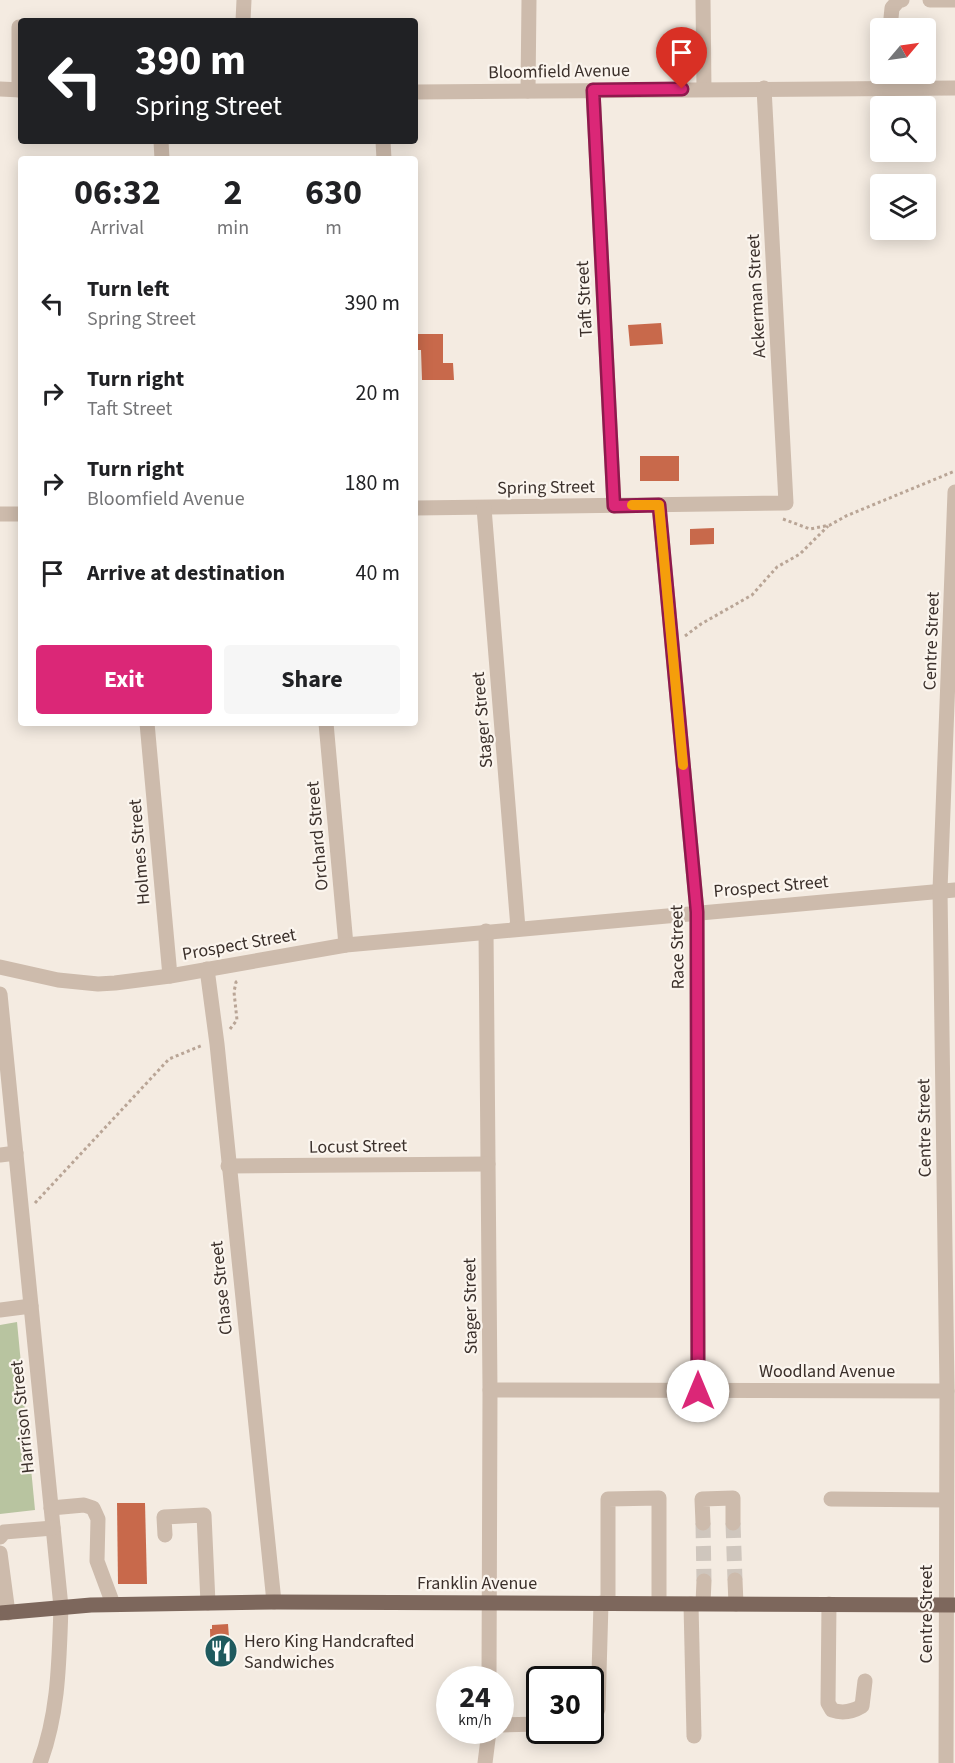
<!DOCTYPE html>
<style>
:root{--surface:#fff;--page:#f6f6f6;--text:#202124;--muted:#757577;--accent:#db2777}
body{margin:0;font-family:"Source Sans 3",sans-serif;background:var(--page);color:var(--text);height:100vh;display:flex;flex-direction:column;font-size:22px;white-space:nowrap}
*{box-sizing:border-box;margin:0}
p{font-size:20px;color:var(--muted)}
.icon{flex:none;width:33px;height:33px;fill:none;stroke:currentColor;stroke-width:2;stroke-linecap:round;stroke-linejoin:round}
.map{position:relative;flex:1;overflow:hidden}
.panel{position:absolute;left:18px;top:156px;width:400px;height:570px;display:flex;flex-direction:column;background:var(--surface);border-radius:6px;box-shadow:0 3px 15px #0003}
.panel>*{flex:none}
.hud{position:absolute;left:18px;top:18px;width:400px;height:126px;border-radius:6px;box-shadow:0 3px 15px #0003;background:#202124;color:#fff;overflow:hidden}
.needle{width:39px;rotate:61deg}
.buttons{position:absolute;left:870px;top:18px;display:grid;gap:12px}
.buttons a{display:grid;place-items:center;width:66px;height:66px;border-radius:6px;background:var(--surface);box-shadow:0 3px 15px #0003;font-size:30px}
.speed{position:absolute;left:436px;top:1666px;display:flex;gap:12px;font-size:30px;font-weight:700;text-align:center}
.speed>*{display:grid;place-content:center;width:78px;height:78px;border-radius:50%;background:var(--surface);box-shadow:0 3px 15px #0003;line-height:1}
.speed small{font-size:15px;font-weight:400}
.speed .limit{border:3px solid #111;border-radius:9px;background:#fff;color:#111}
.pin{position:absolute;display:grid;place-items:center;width:51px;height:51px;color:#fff;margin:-62px -26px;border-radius:50% 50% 50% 0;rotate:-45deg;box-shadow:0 0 6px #0007}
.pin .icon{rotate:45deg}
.me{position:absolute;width:66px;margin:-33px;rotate:0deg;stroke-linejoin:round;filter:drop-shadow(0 0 4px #0008)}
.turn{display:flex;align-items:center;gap:21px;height:126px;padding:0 18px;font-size:27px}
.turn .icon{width:78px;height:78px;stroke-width:2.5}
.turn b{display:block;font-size:42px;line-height:51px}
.eta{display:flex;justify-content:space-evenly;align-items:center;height:102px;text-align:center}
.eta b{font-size:36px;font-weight:700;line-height:42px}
.cta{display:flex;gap:12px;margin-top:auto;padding:12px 18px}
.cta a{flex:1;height:69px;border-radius:6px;background:var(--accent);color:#fff;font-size:24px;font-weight:700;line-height:69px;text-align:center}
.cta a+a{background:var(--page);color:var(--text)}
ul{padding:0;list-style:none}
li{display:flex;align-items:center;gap:18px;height:90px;padding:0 18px}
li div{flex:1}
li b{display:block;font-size:22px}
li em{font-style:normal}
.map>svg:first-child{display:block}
</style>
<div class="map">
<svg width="955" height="1763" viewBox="0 0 955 1763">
<rect width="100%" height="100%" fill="#f4ebe1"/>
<path fill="#b8c4a0" d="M17,1322l18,188 -35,4v-189z"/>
<g fill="#c8694b">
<path d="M661,323l2,21 -33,2 -2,-21z"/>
<path d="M418,334h25v29h10l1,17h-32l-1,-30h-3z"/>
<rect x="640" y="456" width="39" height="25"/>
<path d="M714,528v16l-24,1v-16z"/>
<path d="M117,1503h28l2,81h-29z"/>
<path d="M228,1624l3,40 -20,1 -1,-36h2v-4z"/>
</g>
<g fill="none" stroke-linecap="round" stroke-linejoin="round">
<g stroke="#cfc6bd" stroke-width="15" stroke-dasharray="15 8" stroke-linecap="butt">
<path d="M703,1523l1,58"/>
<path d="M733,1523l2,57"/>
</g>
<g stroke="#b9a596" stroke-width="3" stroke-dasharray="3 3" stroke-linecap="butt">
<path d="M783,519l27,10 20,-4 16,-9 109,-45"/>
<path d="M685,636l16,-12 51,-29 25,-28 23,-13 28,-28"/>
<path d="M230,1029l7,-9 -3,-28 2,-10 3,-2"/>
<path d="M35,1203l134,-144 34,-14"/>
</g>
<g stroke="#cdbbac" stroke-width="15">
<path d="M703,0l1,89"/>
<path d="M930,0h25"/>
<path d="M243,21l1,-21"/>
<path d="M890,28l2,-20 6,-7 4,-1"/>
<path d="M0,89l21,1"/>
<path d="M19,90v-63h2"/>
<path d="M593,90l21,416"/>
<path d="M528,91l1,-91"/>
<path d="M416,92l539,-4"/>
<path d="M161,141l1,18"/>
<path d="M383,141l1,18"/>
<path d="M659,505l38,407 1,479"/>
<path d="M416,508l370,-5 -22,-415"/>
<path d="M484,508l34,420"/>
<path d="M0,514h21"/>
<path d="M147,723l23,253"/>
<path d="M326,723l20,222"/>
<path d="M486,931l4,459 -1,290"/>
<path d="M0,967l58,13 40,4 17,-1 55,-7 176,-31 609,-55"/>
<path d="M207,969l10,75 57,558"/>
<path d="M0,994l61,613c-2,53 -2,105 -21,156"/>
<path d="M0,1155l16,-2"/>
<path d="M228,1166l260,-2"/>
<path d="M0,1310l31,-4"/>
<path d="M490,1390l457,1"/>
<path d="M831,1499l115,1"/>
<path d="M51,1508l33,-3 9,3 5,11 -1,42 16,43"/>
<path d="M703,1523l-1,-24 31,-1v25"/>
<path d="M165,1535l-1,-18 40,-2 4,88"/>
<path d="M0,1537l4,-5 49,-4"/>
<path d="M0,1553l8,60"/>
<path d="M735,1580l1,24"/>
<path d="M608,1603v-104l51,-1v105"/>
<path d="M703,1603l1,-22"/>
<path d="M691,1604l3,132"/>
<path d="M829,1604l-1,99 4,7c11,4 20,2 30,-4l3,-25"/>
<path d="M591,1721l3,-2 4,-10 3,-106"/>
<path d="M501,1725l39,-1"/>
<path d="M485,1763l4,-32"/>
<path d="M946,1763l1,-372 -7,-501 15,-398"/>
</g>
<path stroke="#7d675c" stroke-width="15" d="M0,1613l91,-8 183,-3 681,3"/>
</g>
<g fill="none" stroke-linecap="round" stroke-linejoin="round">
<g stroke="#8e194d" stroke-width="15">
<path id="route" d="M682,89l-89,1 21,416 45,-1 38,407 1,479"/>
</g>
<use href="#route" stroke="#db2777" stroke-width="10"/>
<path stroke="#f59e0b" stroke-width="10" d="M632,505h27l24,260"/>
</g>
<defs>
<g id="restaurant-disc" transform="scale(1.725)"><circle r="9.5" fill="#1f5a5e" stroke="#fbf5ee"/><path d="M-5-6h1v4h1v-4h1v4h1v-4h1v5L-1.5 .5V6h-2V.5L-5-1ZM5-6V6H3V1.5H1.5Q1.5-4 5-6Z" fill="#fff"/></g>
</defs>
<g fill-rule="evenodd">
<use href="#restaurant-disc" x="221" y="1651"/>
</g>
<g text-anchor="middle" stroke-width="4.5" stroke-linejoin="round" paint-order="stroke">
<g font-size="18" fill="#3b302b" stroke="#fbf5ee">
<text transform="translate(559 71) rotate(-1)" y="6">Bloomfield Avenue</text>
<text transform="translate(756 296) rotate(-93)" y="6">Ackerman Street</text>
<text transform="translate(584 299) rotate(-93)" y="6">Taft Street</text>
<text transform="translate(546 487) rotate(-1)" y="6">Spring Street</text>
<text transform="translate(931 641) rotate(-88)" y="6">Centre Street</text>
<text transform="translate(482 720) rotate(-95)" y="6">Stager Street</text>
<text transform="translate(317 836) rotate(-95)" y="6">Orchard Street</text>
<text transform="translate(139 852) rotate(-95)" y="6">Holmes Street</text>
<text transform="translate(771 886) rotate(-5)" y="6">Prospect Street</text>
<text transform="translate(239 944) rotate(-10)" y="6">Prospect Street</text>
<text transform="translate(677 947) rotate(-91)" y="6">Race Street</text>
<text transform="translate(924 1128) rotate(-91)" y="6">Centre Street</text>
<text transform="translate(358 1146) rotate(-1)" y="6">Locust Street</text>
<text transform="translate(221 1288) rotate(-96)" y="6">Chase Street</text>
<text transform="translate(470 1306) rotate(-91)" y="6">Stager Street</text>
<text x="827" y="1377">Woodland Avenue</text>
<text transform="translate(22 1417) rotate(-96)" y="6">Harrison Street</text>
<text x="477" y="1589">Franklin Avenue</text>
<text transform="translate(926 1614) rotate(-90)" y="6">Centre Street</text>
</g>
<g font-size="18" fill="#3b302b" stroke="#fbf5ee" text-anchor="start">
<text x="244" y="1647">Hero King Handcrafted<tspan x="244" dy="21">Sandwiches</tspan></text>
</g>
</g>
</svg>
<div class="buttons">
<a><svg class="needle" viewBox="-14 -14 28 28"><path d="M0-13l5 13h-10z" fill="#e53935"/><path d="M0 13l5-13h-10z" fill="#757577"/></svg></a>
<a><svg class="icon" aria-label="search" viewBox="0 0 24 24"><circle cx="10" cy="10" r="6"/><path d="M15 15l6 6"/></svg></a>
<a><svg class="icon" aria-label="layers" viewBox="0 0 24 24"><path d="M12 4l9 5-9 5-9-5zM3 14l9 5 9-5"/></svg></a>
</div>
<div class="speed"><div>24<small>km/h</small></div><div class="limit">30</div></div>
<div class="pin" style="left:682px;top:89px;background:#d93025"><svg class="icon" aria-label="arrive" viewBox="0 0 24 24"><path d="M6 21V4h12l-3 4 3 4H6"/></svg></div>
<svg class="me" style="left:698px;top:1391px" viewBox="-20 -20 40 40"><circle r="19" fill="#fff"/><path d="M0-13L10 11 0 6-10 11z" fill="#db2777"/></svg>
<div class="hud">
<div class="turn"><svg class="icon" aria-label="left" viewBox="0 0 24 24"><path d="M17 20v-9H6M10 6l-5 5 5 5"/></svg><div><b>390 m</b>Spring Street</div></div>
</div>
<section class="panel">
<div class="eta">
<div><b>06:32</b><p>Arrival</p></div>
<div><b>2</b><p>min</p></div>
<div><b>630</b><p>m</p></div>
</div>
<ul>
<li><svg class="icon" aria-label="left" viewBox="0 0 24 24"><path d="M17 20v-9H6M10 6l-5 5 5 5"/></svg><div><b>Turn left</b><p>Spring Street</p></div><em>390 m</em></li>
<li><svg class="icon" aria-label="right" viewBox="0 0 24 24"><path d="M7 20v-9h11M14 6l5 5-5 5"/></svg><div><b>Turn right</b><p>Taft Street</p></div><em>20 m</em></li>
<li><svg class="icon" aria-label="right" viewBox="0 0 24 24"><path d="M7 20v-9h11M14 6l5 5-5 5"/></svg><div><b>Turn right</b><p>Bloomfield Avenue</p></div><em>180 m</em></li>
<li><svg class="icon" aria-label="arrive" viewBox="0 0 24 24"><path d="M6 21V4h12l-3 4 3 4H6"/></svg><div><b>Arrive at destination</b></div><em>40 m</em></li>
</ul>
<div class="cta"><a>Exit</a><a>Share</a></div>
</section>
</div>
